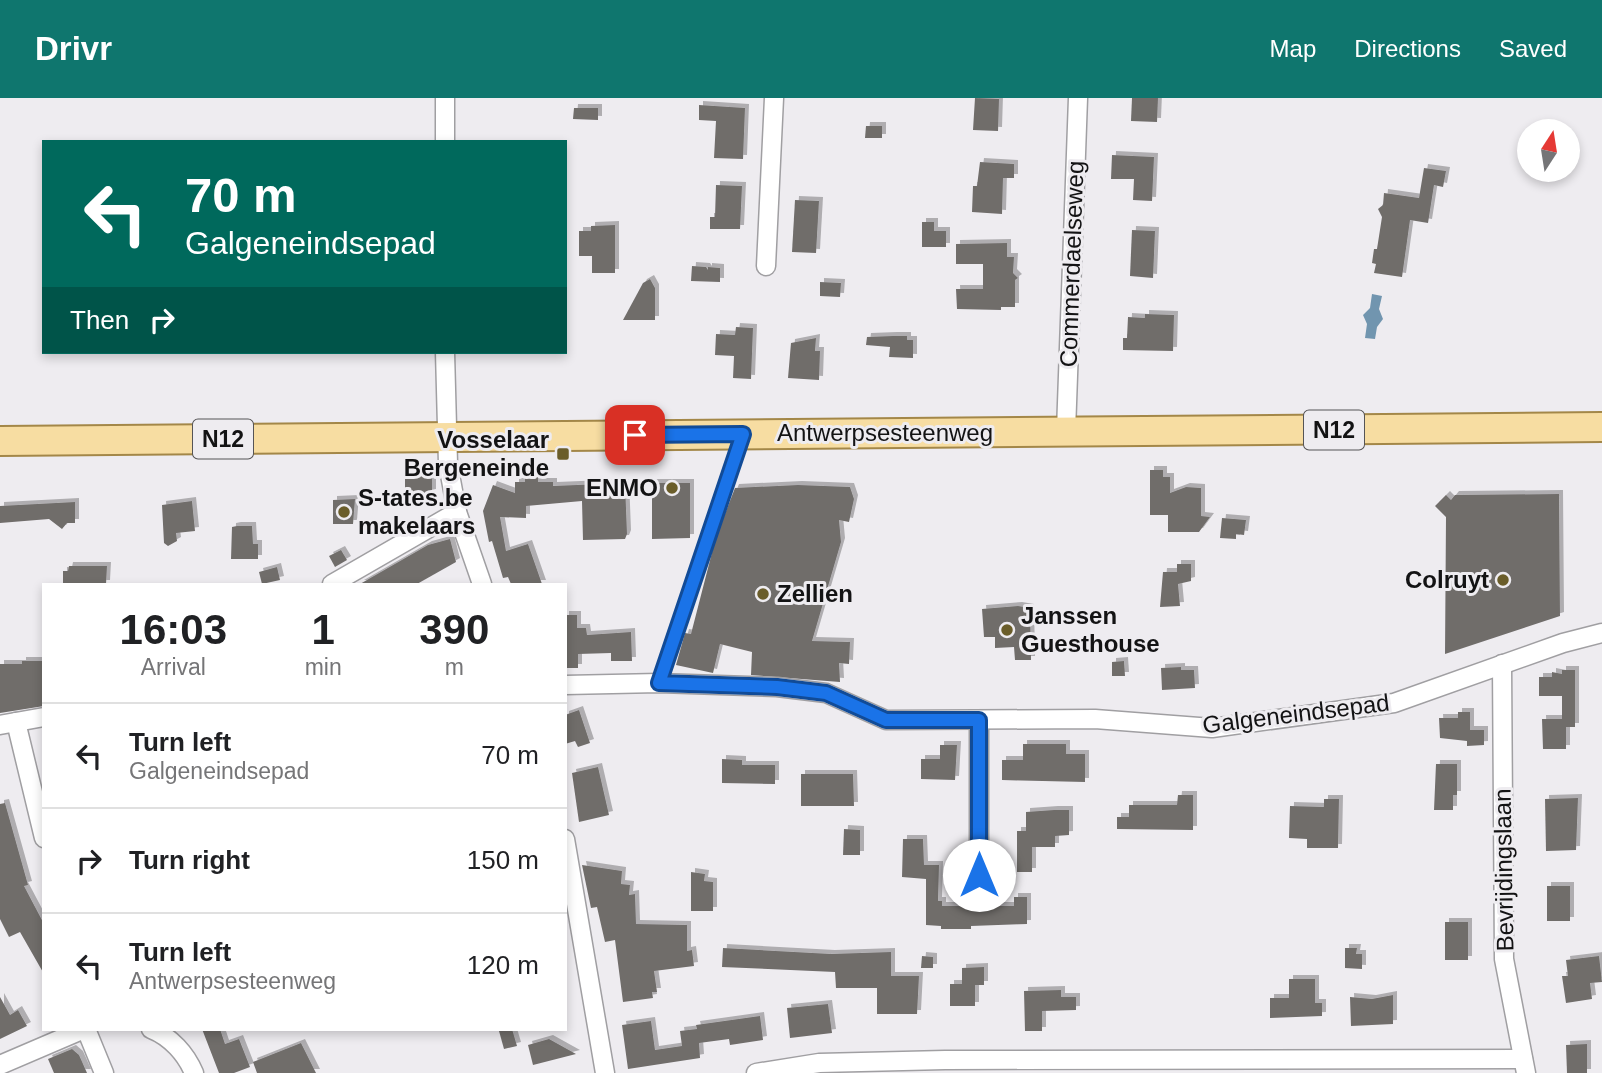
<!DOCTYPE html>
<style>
:root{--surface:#fff;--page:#f2f2f2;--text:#202124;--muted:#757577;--line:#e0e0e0;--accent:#0f766e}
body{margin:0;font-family:Arial,sans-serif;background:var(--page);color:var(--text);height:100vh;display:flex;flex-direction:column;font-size:26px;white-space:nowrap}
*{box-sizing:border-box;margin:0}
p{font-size:23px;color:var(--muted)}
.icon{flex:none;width:38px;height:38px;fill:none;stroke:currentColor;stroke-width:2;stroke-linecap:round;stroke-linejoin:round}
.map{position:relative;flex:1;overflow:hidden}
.sheet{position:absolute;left:42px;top:485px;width:525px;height:448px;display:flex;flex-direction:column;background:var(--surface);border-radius:0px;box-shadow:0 4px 10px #0003}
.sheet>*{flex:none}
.banner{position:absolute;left:42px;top:42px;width:525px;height:214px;border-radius:0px;box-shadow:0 4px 10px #0003;background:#00695c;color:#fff;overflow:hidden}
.needle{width:46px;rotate:12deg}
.buttons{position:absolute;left:1517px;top:21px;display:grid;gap:14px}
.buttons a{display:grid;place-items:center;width:63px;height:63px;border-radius:50%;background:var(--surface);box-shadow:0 4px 10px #0003;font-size:35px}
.pin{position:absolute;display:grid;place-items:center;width:60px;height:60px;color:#fff;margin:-30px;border-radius:14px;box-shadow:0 4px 10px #0006}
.me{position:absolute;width:77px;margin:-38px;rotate:0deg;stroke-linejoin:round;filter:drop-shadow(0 0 5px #0008)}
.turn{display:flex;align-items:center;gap:24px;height:147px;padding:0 28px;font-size:32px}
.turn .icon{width:91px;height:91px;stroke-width:2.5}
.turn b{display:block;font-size:49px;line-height:60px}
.then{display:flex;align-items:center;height:66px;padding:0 28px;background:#0003;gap:14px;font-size:26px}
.eta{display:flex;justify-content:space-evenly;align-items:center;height:119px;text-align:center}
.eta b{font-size:42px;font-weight:700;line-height:49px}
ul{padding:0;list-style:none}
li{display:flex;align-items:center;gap:21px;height:105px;padding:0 28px;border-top:2px solid var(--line)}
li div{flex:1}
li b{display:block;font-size:26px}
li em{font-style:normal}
header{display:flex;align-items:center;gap:42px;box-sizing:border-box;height:98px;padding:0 35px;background:var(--accent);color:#fff}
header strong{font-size:33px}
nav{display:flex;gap:38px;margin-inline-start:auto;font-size:24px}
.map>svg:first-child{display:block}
</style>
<header>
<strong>Drivr</strong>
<nav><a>Map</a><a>Directions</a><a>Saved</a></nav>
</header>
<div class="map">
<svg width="1602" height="975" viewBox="0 0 1602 975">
<defs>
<filter id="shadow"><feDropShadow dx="4" dy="-4" stdDeviation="0" flood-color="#0004"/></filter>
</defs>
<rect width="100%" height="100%" fill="#eeecf0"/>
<path fill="#7195af" d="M1372,196l10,2 -3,13 4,10 -6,8 -2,12 -10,-1 2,-14 -4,-9 7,-7z"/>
<g fill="#706d6b" filter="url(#shadow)">
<path d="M975,0l24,1 -1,32 -25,-1z"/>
<path d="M1132,0h26l-1,24 -26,-1z"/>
<path d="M699,7l46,3 -2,51 -29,-1 2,-37 -17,-1z"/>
<path d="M574,10h24v12l-25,-1z"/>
<path d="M866,28h16v12h-17z"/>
<path d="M1112,57l42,2 -2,44 -19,-1 1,-21h-23z"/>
<path d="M980,64l34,2v14h-11l-1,36 -30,-2 1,-26h4z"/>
<path d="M1424,70l22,3 -3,16 -9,-2 -6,38 -18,-3 -8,57 -28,-4 2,-9 -4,-1 2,-14h3l5,-32 -4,-8 5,-4 1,-12 35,5z"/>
<path d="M716,87l26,1 -2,43h-30v-12h5z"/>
<path d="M795,102l24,1 -3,52 -24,-1z"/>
<path d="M922,124h12v9h12v16h-24z"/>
<path d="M615,127v48h-23v-17h-13v-25h12v-5z"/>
<path d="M1132,132l23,1 -2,47 -23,-2z"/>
<path d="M1007,145v14h7l-1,16 5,5 -3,2v27h-14v3l-44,-1 -1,-20h27v-25h-27v-20z"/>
<path d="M692,168l14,1 2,3v-3l12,1v14l-29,-1z"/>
<path d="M650,181l5,9v32h-32l20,-37z"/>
<path d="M820,184l21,1 -1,14 -20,-1z"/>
<path d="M1145,216l29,1 -1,36 -50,-1v-12h4l1,-21 17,1z"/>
<path d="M736,229l17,1 -2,51 -18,-1 1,-22 -19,-1 1,-21 19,1z"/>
<path d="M893,238h14v4h6v18l-24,-1 1,-10 -24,-2 1,-8z"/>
<path d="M816,240l-1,13h5l-1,29 -31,-2 3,-35z"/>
<path d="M1150,372h13v7h7v16l16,-6 15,1v28l9,1 -11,15h-31v-17h-18z"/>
<path d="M538,375v9h15v4l72,-3 2,51 -2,5 -42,1 -1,-39 -56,5v12l-26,-1 6,34 22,-7 14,40h-31l-3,-7 -5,1 -11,-37 -3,1 -6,-31 10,-26 22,8v-11h10v-8z"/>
<path d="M432,376v19l-27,5v-23z"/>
<path d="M652,385h38v55l-38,1z"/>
<path d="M798,387l52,2 4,12 -5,23 -10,-2 2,22 -29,99 38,1 -1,22 -10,-1 1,19 -89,-7 1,-23 -32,-8 -7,29 -37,-8 9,-32 6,1 25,-97 19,-49z"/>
<path d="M1559,396l1,122 -115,38 1,-137 -11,-11 11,-11 5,5 4,-5z"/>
<path d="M355,401l-2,25h-20v-24z"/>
<path d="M192,403l3,30 -19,2 1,8 -9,5 -4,-3 -2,-38z"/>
<path d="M75,404v21h-8l-5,6 -13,-10 -49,4v-17z"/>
<path d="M1222,420l24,2 -2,15 -8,-1v5l-16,-1z"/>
<path d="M237,428h15l1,18h5v15h-27l1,-32z"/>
<path d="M450,441l6,23 -39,22h-57l68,-39z"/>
<path d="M341,452l6,10 -12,7 -6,-11z"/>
<path d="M1177,466h14v17l-13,3 2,22 -20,1 3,-35h14z"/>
<path d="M69,468h38l-1,18h-43v-13h5z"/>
<path d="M277,469l3,13 -18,4 -3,-12z"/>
<path d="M1018,508l12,2 1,52h-16l-1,-13 -19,1v-11h-11l-2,-28z"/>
<path d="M565,517h12v13h9l1,7 44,-3 1,29h-21v-8l-33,1v14h-13z"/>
<path d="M22,563h20l2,45 -44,7v-49h22z"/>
<path d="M1124,563l1,15h-13v-14z"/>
<path d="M1181,569v3h13l1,18 -33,2 -1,-22z"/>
<path d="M1562,572h13v57h-9v22h-23l-1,-30h20v-23h-23v-19h13v-5l10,2z"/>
<path d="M579,612l11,33 -12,4 -3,-6 -10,3v-29z"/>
<path d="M1458,614h12v18h14v15l-17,1v-5l-27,-3 -1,-20h19z"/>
<path d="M1023,646h43v10h19v28l-83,-2v-20h21z"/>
<path d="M940,647h17l-2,35 -34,-1v-20h19z"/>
<path d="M722,661l20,1v5h33v19l-53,-1z"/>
<path d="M1436,666h21v31h-4v15h-19z"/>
<path d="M598,669l11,48 -30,7 -7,-49z"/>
<path d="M801,676h52l1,32h-53z"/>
<path d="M1178,697h15v35l-76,-1v-12h12v-12h48z"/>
<path d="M1578,700l-2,52 -30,1 -1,-52z"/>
<path d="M1324,701h15l-1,49h-31v-9l-18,-1 1,-32 34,1z"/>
<path d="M5,705l23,82 -4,1 20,38v50l-24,-42 -11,5 -9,-18v-115z"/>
<path d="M1054,712h15v25l-14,1v11h-23v25h-15v-41h9v-19z"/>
<path d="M844,731l16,1v25h-17z"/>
<path d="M903,741h20l1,26h15l-1,36h4v5h72v-9h13v27l-56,2v3h-30v-3l-15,-1v-46l-24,-2z"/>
<path d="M582,767l40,6 -1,13 9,1 -1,10 6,-1 1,30 51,1v26l5,-1 2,16 -40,5 3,21h-5l1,6 -30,4 -8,-62 -10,2 -8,-35 -6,1z"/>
<path d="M691,774l14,2 -1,7 9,1v29h-22z"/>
<rect x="1547" y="788" width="23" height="35"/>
<rect x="1445" y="824" width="23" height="38"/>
<path d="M723,850l108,6 60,-2v24h28l-2,38h-40v-26h-41l-1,-16 -113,-5z"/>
<path d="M1345,850h12l-1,6h6v15l-17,-1z"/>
<path d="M922,858l11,1v11h-12z"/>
<path d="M1599,858l3,26 -12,1 2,16 -26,4 -4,-27h6l-2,-16z"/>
<path d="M984,869v18h-9v21h-25v-22h12v-16z"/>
<path d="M1289,881h26v24h7v13l-52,2v-20h19z"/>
<path d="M1061,892v7h15v13l-34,1v20h-17l-1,-40z"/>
<path d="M1393,897v29l-42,2 -1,-29 22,2z"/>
<path d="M0,899l10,18 8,-5 9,16 -27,13z"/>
<path d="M828,906l4,29 -42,5 -3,-30z"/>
<path d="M760,918l3,24 -33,5 -1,-6 -30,4 1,15 -72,11 -6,-44 29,-4 4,29 27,-4 -2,-15 17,-2 -1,-4z"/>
<path d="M202,931h18l5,15 14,-5 11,28 -16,6h-15z"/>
<path d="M512,931l5,17 -13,3 -5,-18z"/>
<path d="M549,941l27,15 -43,11 -5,-20z"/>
<path d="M301,945l15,30h-59l-4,-11z"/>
<path d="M1587,946v29h-20l-1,-28z"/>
<path d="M72,951l7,6 8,18h-33l-6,-14z"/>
</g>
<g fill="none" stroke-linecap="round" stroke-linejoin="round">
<g stroke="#a09fa2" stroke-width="12">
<path id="lane" d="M659,585l83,-243"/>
</g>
<g stroke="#a09fa2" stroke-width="21">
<g id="street">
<path d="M445,0v44"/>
<path d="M766,168l8,-168"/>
<path d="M445,254l3,112 9,48 25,72"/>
<path d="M1066,333l12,-333"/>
<path d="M332,486l125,-72"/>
<path d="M1502,566l2,295 22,114"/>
<path d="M565,587l94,-2 118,4 49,6 60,27 209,-1 117,9 182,-25 169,-60 39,-10"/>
<path d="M16,624l28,116"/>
<path d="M0,627l44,-8"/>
<path d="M565,741l40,234"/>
<path d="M979,777v-155"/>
<path d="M86,931l18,44"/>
<path d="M151,931c20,8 35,25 43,44"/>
<path d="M0,967l84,-36"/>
<path d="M756,975l63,-10 126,-3 578,-1"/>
</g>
</g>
<g stroke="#a38748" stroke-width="32">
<path id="primary" d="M0,343l1602,-14"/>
</g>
<use href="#lane" stroke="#fff" stroke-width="9"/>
<use href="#street" stroke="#fff" stroke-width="18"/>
<use href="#primary" stroke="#f7dda2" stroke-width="28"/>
</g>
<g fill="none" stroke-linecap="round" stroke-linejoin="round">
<g stroke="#114b97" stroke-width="18">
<path id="route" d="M635,337l108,-1 -84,249 118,4 49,6 60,27h93v155"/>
</g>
<use href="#route" stroke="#1a73e8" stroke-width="12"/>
</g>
<g fill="#6a5d2a" stroke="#eeecf0" stroke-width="2.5">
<rect x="556" y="349" width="14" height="14" rx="3.5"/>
<circle cx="672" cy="390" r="7"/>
<circle cx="344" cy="414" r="7"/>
<circle cx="1503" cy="482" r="7"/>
<circle cx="763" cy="496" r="7"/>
<circle cx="1007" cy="532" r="7"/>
</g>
<g text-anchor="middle" stroke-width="6" stroke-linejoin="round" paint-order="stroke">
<g fill="#eeecf0" stroke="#555456" stroke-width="2">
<rect x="1304" y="312.5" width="60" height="39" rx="5"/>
<rect x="193" y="321.5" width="60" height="39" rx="5"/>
</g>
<g font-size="23" font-weight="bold" fill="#131314">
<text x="1334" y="340">N12</text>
<text x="223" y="349">N12</text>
</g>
<g font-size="24" fill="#131314" stroke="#eeecf0">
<text transform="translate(1072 166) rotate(-88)" y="8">Commerdaelseweg</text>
<text x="885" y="343">Antwerpsesteenweg</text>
<text transform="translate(1296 616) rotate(-7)" y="8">Galgeneindsepad</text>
<text transform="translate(1504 772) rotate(-91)" y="8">Bevrijdingslaan</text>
</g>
<g font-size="24" font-weight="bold" fill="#131314" stroke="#eeecf0" text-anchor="end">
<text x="549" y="350">Vosselaar<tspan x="549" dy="28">Bergeneinde</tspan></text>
<text x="658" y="398">ENMO</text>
<text x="358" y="408" text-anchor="start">S-tates.be<tspan x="358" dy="28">makelaars</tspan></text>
<text x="1489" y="490">Colruyt</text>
<text x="777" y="504" text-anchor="start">Zellien</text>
<text x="1021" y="526" text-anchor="start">Janssen<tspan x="1021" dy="28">Guesthouse</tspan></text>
</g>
</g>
</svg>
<div class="buttons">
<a><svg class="needle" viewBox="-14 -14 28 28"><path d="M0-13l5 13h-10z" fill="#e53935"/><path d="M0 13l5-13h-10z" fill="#757577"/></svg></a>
</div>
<div class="pin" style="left:635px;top:337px;background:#d93025"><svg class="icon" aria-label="arrive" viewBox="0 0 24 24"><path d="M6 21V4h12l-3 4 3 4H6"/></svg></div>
<svg class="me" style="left:979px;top:777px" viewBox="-20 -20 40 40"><circle r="19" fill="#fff"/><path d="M0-13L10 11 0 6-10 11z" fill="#1a73e8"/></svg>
<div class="banner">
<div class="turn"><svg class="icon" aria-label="left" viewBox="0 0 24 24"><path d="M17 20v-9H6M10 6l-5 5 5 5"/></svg><div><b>70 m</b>Galgeneindsepad</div></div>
<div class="then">Then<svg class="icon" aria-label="right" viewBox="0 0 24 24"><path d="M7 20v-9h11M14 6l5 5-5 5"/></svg></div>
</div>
<section class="sheet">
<div class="eta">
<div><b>16:03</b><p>Arrival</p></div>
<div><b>1</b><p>min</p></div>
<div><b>390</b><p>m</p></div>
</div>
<ul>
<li><svg class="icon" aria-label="left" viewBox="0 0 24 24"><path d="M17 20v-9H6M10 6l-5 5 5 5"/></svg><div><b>Turn left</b><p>Galgeneindsepad</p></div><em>70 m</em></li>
<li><svg class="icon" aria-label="right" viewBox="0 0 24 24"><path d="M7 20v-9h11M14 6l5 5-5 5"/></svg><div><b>Turn right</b></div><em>150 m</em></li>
<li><svg class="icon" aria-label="left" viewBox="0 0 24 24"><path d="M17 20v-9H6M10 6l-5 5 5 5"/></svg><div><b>Turn left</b><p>Antwerpsesteenweg</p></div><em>120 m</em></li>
</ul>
</section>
</div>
